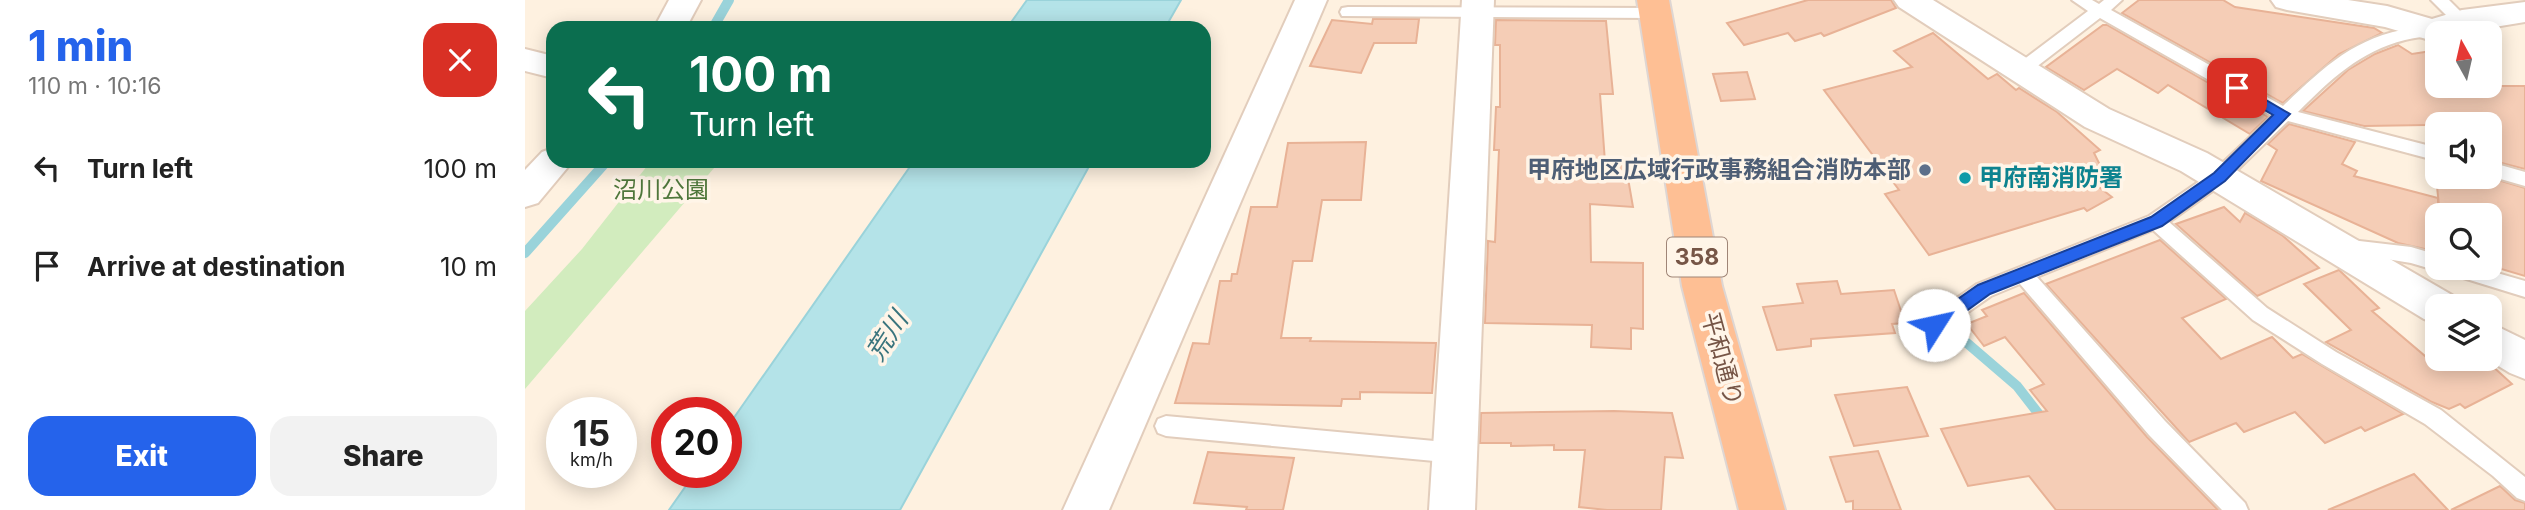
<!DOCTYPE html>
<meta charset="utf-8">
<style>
:root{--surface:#fff;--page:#f2f2f2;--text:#222;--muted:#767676;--accent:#2563eb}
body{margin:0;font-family:Inter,"Noto Sans JP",sans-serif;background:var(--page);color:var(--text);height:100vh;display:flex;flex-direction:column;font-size:26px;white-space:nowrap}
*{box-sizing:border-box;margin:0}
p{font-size:23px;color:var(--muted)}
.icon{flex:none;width:38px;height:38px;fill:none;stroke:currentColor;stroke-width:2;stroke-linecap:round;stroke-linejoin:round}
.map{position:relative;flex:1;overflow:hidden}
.side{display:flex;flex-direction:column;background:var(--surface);width:525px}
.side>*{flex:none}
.banner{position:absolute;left:21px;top:21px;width:665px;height:147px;border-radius:21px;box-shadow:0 4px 18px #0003;background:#0b6e4f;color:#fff;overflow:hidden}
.needle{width:46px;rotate:352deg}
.tools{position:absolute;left:1900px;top:21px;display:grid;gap:14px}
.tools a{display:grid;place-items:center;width:77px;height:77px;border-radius:14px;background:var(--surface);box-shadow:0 4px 18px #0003;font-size:35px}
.speed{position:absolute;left:21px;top:397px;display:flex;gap:14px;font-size:35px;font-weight:700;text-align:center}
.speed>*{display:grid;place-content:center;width:91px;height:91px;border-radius:50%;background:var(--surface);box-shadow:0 4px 18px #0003;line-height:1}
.speed small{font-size:18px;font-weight:400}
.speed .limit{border:10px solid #d22;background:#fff;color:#111}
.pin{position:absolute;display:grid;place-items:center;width:60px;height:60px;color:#fff;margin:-30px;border-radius:14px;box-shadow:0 4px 10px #0006}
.me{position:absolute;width:77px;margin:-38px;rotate:55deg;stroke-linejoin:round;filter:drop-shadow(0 0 5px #0008)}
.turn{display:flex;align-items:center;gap:24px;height:147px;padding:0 28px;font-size:32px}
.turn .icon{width:91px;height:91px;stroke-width:2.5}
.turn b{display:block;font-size:49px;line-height:60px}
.round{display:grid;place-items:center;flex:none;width:74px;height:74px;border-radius:21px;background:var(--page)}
.head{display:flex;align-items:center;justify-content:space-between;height:119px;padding:0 28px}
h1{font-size:42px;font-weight:800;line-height:52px;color:var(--accent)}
.action{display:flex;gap:14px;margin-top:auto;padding:14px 28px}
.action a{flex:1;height:80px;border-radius:21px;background:var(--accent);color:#fff;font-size:28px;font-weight:800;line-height:80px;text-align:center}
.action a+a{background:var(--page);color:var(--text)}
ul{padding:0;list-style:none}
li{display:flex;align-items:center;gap:21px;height:98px;padding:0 28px}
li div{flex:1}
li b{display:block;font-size:26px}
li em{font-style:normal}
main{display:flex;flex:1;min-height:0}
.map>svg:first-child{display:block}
</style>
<main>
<section class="side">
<div class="head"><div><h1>1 min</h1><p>110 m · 10:16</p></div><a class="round" style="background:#d93025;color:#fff"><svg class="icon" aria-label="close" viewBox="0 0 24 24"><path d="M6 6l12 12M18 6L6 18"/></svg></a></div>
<ul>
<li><svg class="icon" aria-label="left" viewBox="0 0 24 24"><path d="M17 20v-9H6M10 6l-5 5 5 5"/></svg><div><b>Turn left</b></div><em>100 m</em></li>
<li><svg class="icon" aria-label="arrive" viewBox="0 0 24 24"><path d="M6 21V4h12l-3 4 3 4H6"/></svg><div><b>Arrive at destination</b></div><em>10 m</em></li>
</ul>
<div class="action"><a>Exit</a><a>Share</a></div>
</section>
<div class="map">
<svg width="2000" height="510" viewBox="0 0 2000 510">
<rect width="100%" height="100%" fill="#fef1e0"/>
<path fill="#d2ecbe" d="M126,161h69l-195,228v-78l57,-62z"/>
<g fill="#b4e3e8" stroke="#9ad3da" stroke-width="2">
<path d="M502,0h154l-16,28h-158z"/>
<path d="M389,161h178l-192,349h-231l26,-37 31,-1v-43z"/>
</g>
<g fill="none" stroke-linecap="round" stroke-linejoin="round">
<g stroke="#9ad3da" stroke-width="10">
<path d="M188,28l16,-28"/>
<path d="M0,253l82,-92"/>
<path d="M1428,331l64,55 28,36"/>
</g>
</g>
<g fill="#f5cdb6" stroke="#e8b296" stroke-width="2">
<path d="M1283,0h83l5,8 -72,28 -3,-3 -26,8 -7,-8 -44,12 -17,-22z"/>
<path d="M1614,0h84l12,7 139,21 8,5 -43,21 -56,49 -161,-90z"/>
<path d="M848,19h46l-3,24h-42l-13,30 -51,-7 22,-46 40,4z"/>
<path d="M971,20l110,1 7,73h-13l5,68 20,-1 8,46 -43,-3 1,58 52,1v66l-12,-1v21l-40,-2 1,-22 -107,-2 3,-82 7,1 4,-92h-5l2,-43h4v-62h-5z"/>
<path d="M1578,25h4l161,92 -18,17 -82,-49 -10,8 -41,-24 -33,21 -38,-23z"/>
<path d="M1408,33l55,46 9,-5 19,16 3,-2 38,24 43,38 -6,3 9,18 -4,16 13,10 -25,14 -3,-3 -155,47 -44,-61 14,-4 -75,-100 88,-23 -18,-16z"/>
<path d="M1873,45l14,9 26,-4v36h87v83l-35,-9v-36l-126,2 -61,-15 45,-41 27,-16z"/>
<path d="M1222,72l8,27 -34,2 -8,-27z"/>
<path d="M1764,124l66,18 -13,22 15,7 -3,5 84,22v54l-40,-9 -137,-62 16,-31 -9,-6z"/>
<path d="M841,142l-5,58h-39l-10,61h-19l-12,77h30l-1,3 126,2 -4,50 -72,-1v7h-18l-1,7 -166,-3 18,-60 16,1 11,-63h11l1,-7h5l14,-67h26l11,-64z"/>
<path d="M1911,177h52l37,11v88l-27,-8 -7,-53h-51z"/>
<path d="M1699,207l16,15 5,-9 38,23 36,32 -62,28 -81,-72z"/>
<path d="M1635,240l66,59 -44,19 39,41 51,-22 21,21 9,-4 101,60 -38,17 -4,-4 -36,16 -30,-31 -51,20 -8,-9 -47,19 -143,-158z"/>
<path d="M1814,270l40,38 -7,3 59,50 6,-2h41l8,7 4,-2 22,20 -47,24 -5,-4 -11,5 -17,-7 -106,-60 25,-12 -47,-46z"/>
<path d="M1312,281l4,13 53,-4 11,33 -13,1 3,9 -84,6v7l-34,4 -14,-43 40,-4 -6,-19z"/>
<path d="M1499,293l123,144 71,73h-162l-27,-34 -61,10 -27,-57 106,-18 -17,-21 14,-6 -39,-47 -21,9 -17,-22 20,-8 -5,-6z"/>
<path d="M1382,387l21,49 -74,10 -19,-51z"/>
<path d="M1089,411l58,2 11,45 -18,-1 -4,53h-54l-28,-3 6,-57h-31v-5l-43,1v-3h-31l1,-30z"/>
<path d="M1353,451l23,59h-48v-9l-7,1 -16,-45z"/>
<path d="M683,452l86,6 -11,52h-37l1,-3 -53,-4z"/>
<path d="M1889,474l34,36h-120z"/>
<path d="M1975,486l15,14 10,3v7h-74z"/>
</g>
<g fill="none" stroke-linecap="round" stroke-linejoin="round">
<g stroke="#e2cdbc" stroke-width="4">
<g id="service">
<path d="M1547,0h20l7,4 5,-4h18l-11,10 172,96c40,-38 71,-69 129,-78 9,-1 18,-4 27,-2l2,4 -3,4c-11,3 -22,3 -33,6 -45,11 -75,40 -107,72l140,36v13l-150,-40 -63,61 -56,40 98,86 69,44 105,58 84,67v24l-8,-3 -24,-22 -68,-52 -103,-60 -69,-44 -100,-90 -116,47 128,144 80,82 3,7h-26l-73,-75 -129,-151 -29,12 -50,35 -7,2 -7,-2 -3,-6 3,-6 50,-35 172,-68 64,-44 59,-56 -172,-98 -73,56h-12l-2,-4 2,-4 73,-55z"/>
<path d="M1906,0h18l21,21 -8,5 -6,-1z"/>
<path d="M823,7l307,1 8,5 -8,5 -313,-2 -2,-4 2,-4z"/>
<path d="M1965,162l35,10v14l-35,-10z"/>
<path d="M1826,240l60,7 27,8v13h42l45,13v16l-78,-24 -2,-4 -7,2 -27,-8 -67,-11 -3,-5 3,-5z"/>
<path d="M641,416l290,27 8,3 3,7 -3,7 -8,3 -290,-27 -8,-3 -3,-7 3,-7z"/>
</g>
</g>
<g stroke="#e2cdbc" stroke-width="4">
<g id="minor">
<path d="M144,0h32l-15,28h-32z"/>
<path d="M937,0h32l-19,510h-46z"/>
<path d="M1369,0h39l176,109 98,44 245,142 6,11h-20v17l-14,-4 -243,-148 -96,-44 -186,-120z"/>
<path d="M1746,0h77l39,6 45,13 30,-9 63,-8v20l-67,11h-20v6l-5,2 -48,-14 -98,-17 -11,-3z"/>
<path d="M0,49l28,7v22l-28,-7z"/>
<path d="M28,148v13h20l-35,42 -13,4v-37l17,-18z"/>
<path d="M1965,323l35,17v39l-15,-6 -23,-14h3z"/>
</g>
</g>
<g stroke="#e2cdbc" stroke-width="4">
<path id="tertiary" d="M770,0h32l-218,510h-46z"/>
</g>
<g stroke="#ded6d3" stroke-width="4">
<path id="trunk" d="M1112,0h32l53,286 63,224h-46l-57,-224z"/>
</g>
<use href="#service" fill="#fff" fill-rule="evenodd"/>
<use href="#minor" fill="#fff" fill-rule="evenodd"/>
<use href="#tertiary" fill="#fff" fill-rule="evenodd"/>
<use href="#trunk" fill="#febf94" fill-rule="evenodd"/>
</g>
<path fill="#2563eb" stroke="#184099" stroke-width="2" d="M1712,83l53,31 -65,67 -63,45 -172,68 -50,36h-12l-2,-5 2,-5 50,-35 173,-68 63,-44 59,-58 -41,-24 -2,-3z"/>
<circle fill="#5c6f8a" stroke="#fff5e8" stroke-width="2.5" cx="1400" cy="170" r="7"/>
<circle fill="#0f9aa8" stroke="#fff5e8" stroke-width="2.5" cx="1440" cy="178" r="7"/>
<g text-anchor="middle" stroke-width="7" stroke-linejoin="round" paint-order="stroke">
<rect fill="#fff5e8" stroke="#9f8577" stroke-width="2" x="1142" y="237.5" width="60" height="39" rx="5"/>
<g font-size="23" font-weight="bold" fill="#765546">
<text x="1172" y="265">358</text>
</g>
<g font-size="24" font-weight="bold" fill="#4e5e75" stroke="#fff5e8" text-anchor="end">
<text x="1386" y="178">甲府地区広域行政事務組合消防本部</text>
</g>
<g font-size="24" font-weight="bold" fill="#0d838f" stroke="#fff5e8" text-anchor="start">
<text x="1454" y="186">甲府南消防署</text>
</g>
<g font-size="24" fill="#4f773b" stroke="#fff5e8">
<text x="136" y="198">沼川公園</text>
</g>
<g font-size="24" fill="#765546" stroke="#fff5e8">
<text transform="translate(1197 359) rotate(75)" y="8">平和通り</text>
</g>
<g font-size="26" font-style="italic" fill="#39747d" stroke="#fff5e8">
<text transform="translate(362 336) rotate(-57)" y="9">荒川</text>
</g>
</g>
</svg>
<div class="tools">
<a><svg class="needle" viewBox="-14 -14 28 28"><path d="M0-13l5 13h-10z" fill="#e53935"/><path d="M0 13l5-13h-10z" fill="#767676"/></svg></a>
<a><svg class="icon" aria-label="sound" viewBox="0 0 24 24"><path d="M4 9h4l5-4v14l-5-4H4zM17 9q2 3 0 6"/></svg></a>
<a><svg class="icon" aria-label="search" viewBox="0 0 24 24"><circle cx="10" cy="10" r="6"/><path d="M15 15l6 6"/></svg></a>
<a><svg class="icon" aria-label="layers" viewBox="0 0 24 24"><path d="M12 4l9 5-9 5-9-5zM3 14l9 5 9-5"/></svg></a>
</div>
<div class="speed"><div>15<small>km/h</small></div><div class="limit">20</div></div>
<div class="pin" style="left:1712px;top:88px;background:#d93025"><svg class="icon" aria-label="arrive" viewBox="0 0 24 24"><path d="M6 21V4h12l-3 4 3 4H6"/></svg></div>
<svg class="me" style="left:1409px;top:325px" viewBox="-20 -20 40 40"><circle r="19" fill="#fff"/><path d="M0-13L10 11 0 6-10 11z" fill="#2563eb"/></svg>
<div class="banner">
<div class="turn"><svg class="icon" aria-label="left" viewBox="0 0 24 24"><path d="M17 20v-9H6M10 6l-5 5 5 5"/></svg><div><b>100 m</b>Turn left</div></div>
</div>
</div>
</main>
